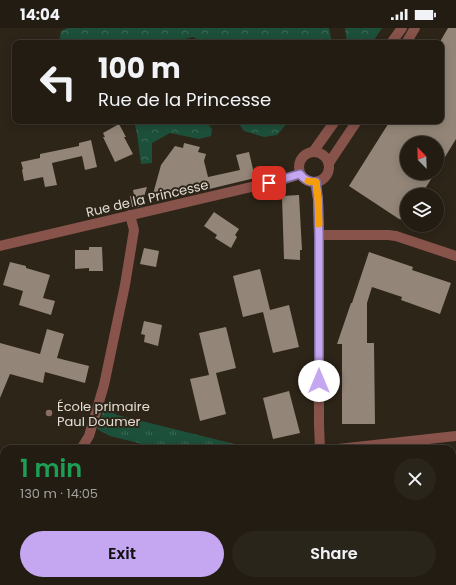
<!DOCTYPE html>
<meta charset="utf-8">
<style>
:root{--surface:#221c12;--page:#2a251b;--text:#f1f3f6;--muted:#a2a19f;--line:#3f3a32;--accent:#c5a7f1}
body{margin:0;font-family:Poppins,sans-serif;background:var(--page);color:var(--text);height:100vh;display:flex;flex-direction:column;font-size:15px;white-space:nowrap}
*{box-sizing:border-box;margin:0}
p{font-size:13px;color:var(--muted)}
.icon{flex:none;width:22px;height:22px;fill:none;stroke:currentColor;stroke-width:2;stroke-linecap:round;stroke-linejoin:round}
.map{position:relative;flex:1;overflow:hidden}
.details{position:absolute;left:0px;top:417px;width:456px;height:140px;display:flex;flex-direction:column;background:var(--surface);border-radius:12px 12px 0 0;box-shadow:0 2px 10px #0003,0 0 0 1px var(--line)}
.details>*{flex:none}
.hud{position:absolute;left:12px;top:12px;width:432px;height:84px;border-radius:8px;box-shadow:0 2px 10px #0003,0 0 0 1px var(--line);background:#221c12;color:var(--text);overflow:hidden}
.needle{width:26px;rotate:337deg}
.tools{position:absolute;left:400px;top:108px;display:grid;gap:8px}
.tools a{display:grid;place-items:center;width:44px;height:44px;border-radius:50%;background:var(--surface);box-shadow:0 2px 10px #0003,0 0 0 1px var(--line);font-size:20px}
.pin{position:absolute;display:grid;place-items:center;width:34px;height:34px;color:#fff;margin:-17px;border-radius:8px;box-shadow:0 2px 6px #0006}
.me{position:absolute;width:44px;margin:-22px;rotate:0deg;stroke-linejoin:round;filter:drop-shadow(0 0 3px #0008)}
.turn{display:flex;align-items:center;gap:14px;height:84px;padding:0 20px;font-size:18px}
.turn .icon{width:52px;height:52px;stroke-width:2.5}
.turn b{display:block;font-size:28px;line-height:34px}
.round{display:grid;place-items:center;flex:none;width:42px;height:42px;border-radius:21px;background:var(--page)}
.summary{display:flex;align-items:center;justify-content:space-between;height:68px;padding:0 20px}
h1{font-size:24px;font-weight:600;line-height:30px;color:#1e9e55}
.button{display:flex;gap:8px;margin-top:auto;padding:8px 20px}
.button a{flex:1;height:46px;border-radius:24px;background:var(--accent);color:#111;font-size:16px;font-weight:600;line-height:46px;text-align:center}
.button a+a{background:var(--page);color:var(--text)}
.status{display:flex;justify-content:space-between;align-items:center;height:28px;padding:0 20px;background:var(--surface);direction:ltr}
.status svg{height:11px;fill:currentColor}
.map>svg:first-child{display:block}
</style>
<div class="status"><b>14:04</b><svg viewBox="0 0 49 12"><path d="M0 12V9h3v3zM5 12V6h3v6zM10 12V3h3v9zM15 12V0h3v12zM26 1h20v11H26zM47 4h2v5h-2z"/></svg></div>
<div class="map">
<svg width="456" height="557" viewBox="0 0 456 557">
<defs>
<pattern id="forest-crowns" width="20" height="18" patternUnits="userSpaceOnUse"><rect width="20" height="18" fill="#1d503a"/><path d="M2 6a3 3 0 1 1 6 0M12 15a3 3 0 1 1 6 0" fill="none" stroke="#3e6956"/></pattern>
<pattern id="park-tufts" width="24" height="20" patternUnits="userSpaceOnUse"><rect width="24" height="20" fill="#1d503a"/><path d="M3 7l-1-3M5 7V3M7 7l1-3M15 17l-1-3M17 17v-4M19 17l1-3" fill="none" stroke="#3e6956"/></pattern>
</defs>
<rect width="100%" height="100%" fill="#2d2518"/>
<g fill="url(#forest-crowns)">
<path d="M68,0h261l3,15h-127l-12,-6 -13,3 -3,3h-118l2,-12z"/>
<path d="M345,0h37l-10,15h-25z"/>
<path d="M134,93h72l6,8 -1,7 -12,3 -29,-6 -18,10v20l-11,1 -4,-30z"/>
<path d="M237,93h52l-12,14 -13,2 -20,-6z"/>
<path d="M46,553h75l10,4h-87z"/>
</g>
<path fill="url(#park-tufts)" d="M104,380l13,7 138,34h-93l-52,-13 -13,-7z"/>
<g fill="#938678">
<path d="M448,0h8v111l-19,31v-27h-30v30h28l-14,22h-14v26l-8,-2 -50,-33 41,-65h51v-81z"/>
<path d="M119,96l7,13h-2l9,17 -18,8 -12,-25h2l-2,-4z"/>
<path d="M91,112l6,27 -12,3 -3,-14 -30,7 5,22 -12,2 -2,-10 -19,4 -2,-11 1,-1 -2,-7 19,-4v-4l39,-8v-3z"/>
<path d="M184,115l16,4 -2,5 8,2 -2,7 4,16 32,-7 -4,-15 13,-3 6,26 -54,13 -2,-7 -46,10 8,-29 14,-19 8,2z"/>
<path d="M147,159l-6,19 -4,1 -1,-1 -4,1 -2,-11 4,-1 -1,-5z"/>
<path d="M299,167l3,55h-2v10l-16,-1 -2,-63z"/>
<path d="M214,184l25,17 -4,6 2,2 -6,11 -16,-10 2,-3 -13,-9z"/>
<path d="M89,219h13l1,24h-14v-3l-14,1v-19h14z"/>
<path d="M144,220l15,3 -3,16 -16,-3z"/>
<path d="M369,224l44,15 -1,3 39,13 -11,31 -39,-14 1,-3 -30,-10 -5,16v40h7l1,81h-33v-80h-5l14,-41h1z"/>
<path d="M10,234l16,4v2l24,7 -7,23 12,3 -4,14 -32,-10 4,-14 -20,-6z"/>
<path d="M260,241l10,41 19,-5 10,42 -26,6 -10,-41 -20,5 -10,-41z"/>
<path d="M144,293l18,4 -4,21 -14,-4 1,-7 -4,-1z"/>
<path d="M226,299l10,41 -20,5 10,41 -26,7 -10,-42 19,-4 -10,-42z"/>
<path d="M47,301l17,5 -7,24 32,8 -4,17 -40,-11 -2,11 -33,-9 -10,24v-55l40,11z"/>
<path d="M289,363l11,42 -27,6 -10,-41z"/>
</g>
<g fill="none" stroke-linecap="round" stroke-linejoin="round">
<g stroke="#87534b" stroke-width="10">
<path d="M315,155l3,16 1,36v190l1,24"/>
<path d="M319,207h69l8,1 60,20"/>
<path d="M81,421l8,-13 15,-51 21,-100 9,-55 -4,-15"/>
<path d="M338,421l118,-13"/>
<path d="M0,533l4,-6"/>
<path d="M296,557l1,-4"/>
</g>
<g stroke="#87534b" stroke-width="10">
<path d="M391,15l11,-15"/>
<path d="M406,15l9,-15"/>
<circle cx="314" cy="139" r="15"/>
<path d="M313,124l22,-31"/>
<path d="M329,135l28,-42"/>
<path d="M0,218l285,-67 15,-5"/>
</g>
</g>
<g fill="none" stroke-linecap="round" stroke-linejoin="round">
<g stroke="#806d9d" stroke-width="10">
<path id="route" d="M269,155l31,-9c4,6 9,8 16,8l2,17 1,36v146"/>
</g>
<use href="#route" stroke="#c5a7f1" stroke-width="7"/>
<path stroke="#f59e0b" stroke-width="7" d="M308,153l8,1 2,17 1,25"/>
</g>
<circle fill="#8d6e63" stroke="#2d2518" stroke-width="1.5" cx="49" cy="385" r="4"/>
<g text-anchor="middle" stroke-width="4" stroke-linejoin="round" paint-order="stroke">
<g font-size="13" fill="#e3ddd5" stroke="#2d2518">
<text transform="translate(147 170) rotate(-13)" y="5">Rue de la Princesse</text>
</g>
<g font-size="13" fill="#e3ddd5" stroke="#2d2518" text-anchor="start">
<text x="57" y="383">École primaire<tspan x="57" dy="15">Paul Doumer</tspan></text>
</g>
</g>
</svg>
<div class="tools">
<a><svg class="needle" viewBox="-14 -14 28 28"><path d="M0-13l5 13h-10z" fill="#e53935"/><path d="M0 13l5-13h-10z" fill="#a2a19f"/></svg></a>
<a><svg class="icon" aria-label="layers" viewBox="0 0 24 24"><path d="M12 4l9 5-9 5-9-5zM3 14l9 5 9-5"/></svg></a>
</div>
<div class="pin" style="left:269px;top:155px;background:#d93025"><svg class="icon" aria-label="arrive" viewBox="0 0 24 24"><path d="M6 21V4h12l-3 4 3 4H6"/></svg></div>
<svg class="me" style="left:319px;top:353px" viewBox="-20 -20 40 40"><circle r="19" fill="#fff"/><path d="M0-13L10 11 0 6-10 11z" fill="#c5a7f1"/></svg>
<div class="hud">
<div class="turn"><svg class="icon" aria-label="left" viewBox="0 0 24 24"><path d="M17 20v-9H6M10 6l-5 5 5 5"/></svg><div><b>100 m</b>Rue de la Princesse</div></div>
</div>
<section class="details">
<div class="summary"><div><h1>1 min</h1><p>130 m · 14:05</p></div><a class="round"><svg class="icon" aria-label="close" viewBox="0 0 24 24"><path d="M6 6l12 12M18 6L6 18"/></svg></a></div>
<div class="button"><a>Exit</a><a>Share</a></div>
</section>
</div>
